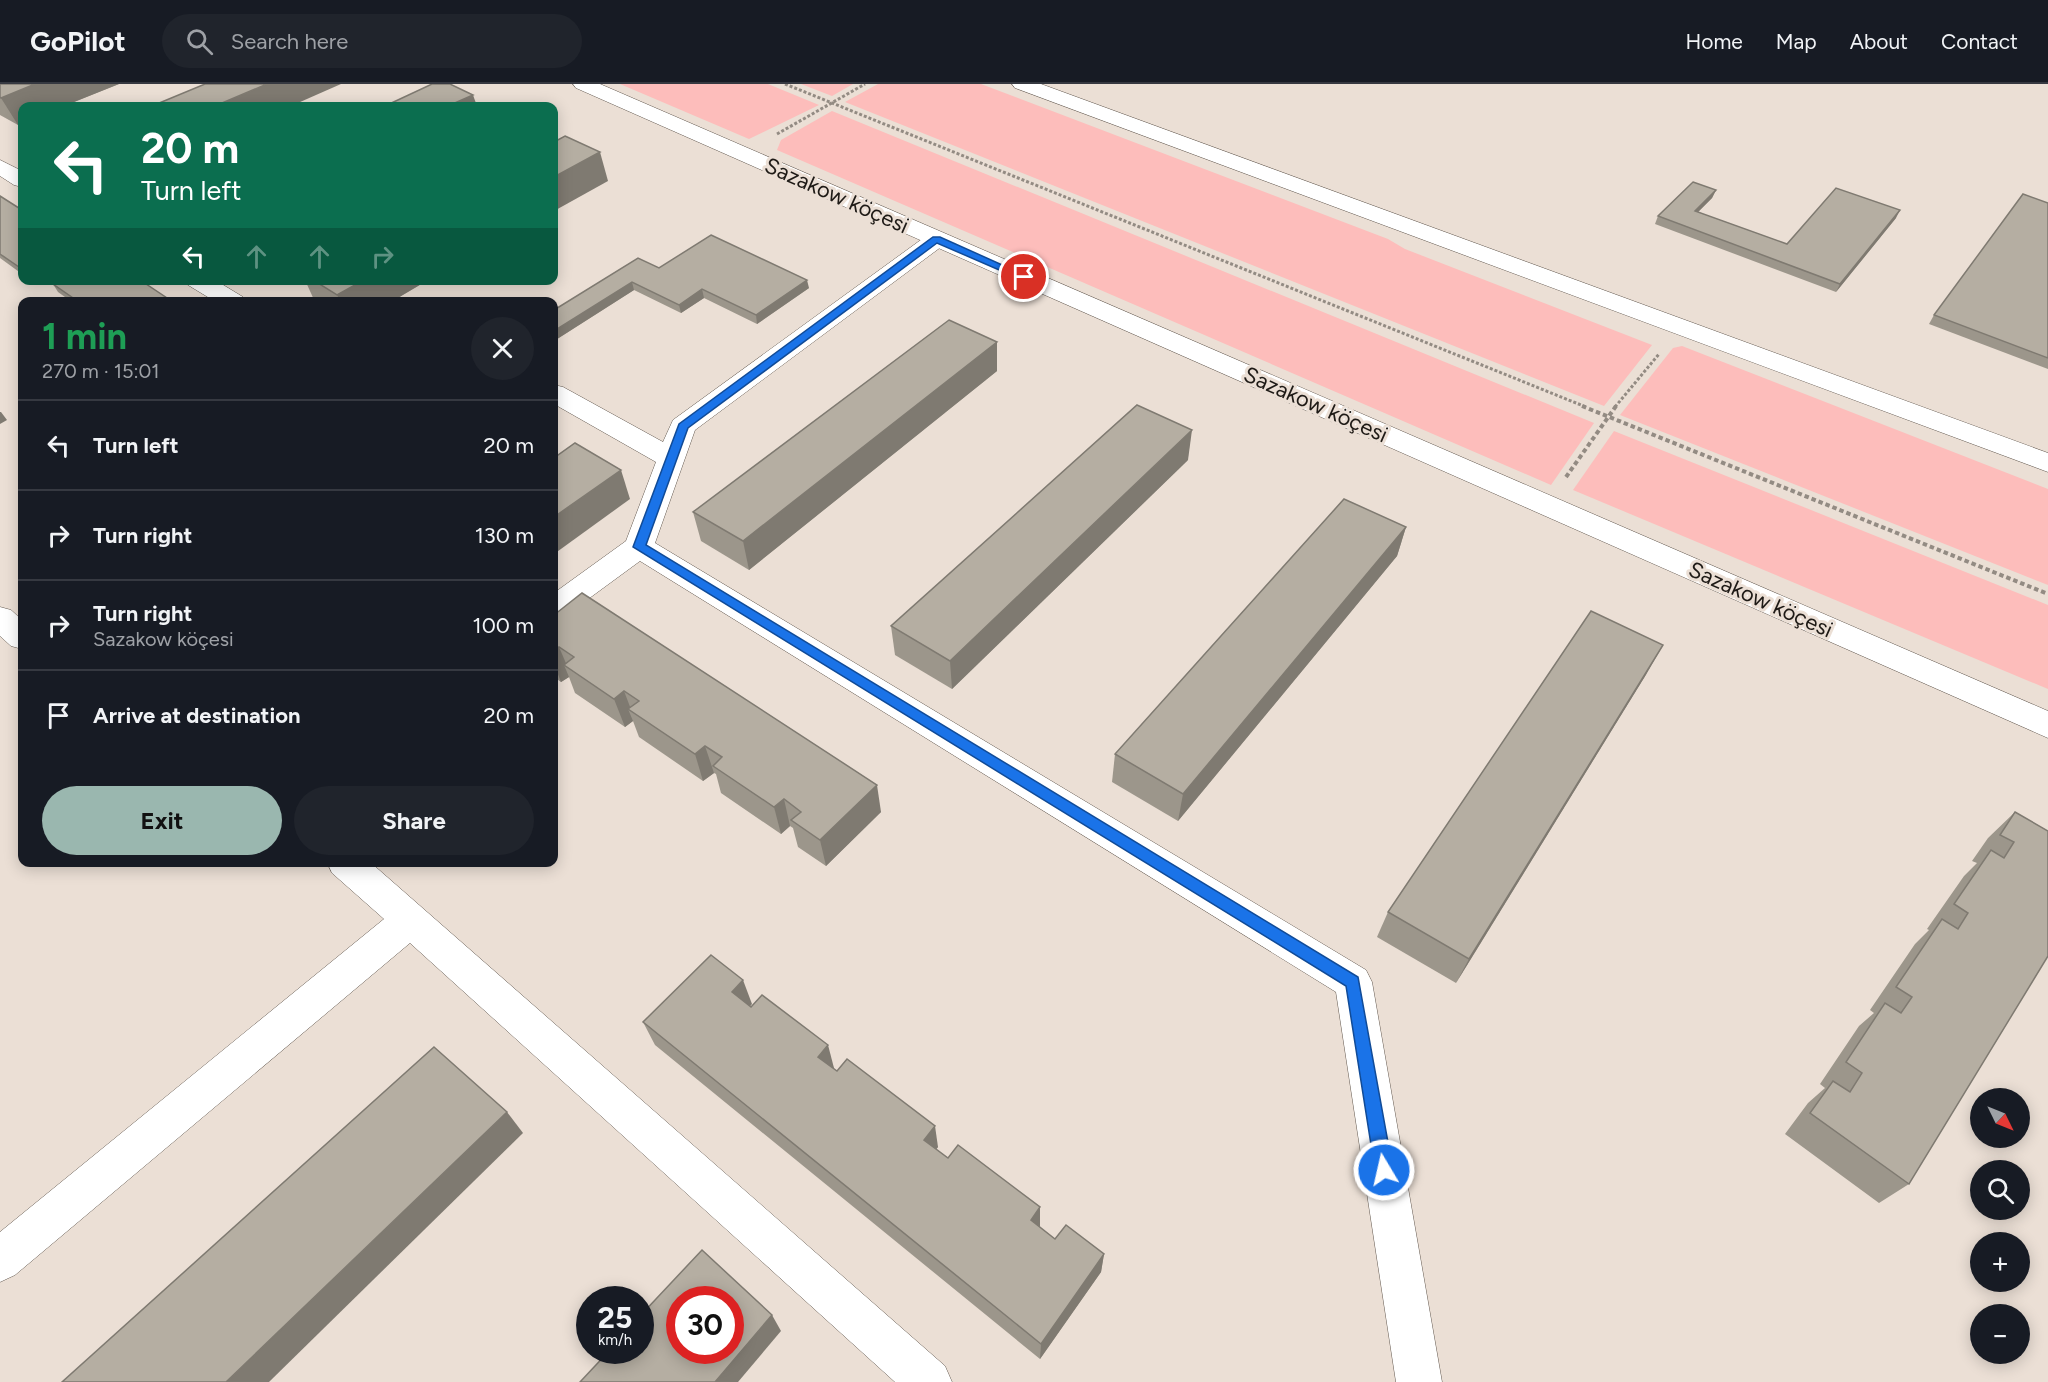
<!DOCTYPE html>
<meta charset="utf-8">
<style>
:root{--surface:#171b24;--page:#20242c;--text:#f1f3f6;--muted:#9ea1a6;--line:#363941;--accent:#9ab7af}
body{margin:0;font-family:Figtree,sans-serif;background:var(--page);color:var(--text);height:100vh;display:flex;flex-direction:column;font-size:22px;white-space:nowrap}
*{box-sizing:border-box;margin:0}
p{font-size:20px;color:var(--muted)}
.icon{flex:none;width:33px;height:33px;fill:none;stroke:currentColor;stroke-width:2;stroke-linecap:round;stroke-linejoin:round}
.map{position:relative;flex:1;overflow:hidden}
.panel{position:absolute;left:18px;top:213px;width:540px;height:570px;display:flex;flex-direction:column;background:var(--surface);border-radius:12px;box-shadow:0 3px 15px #0003}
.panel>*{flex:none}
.guide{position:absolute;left:18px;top:18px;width:540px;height:183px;border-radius:12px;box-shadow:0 3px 15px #0003;background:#0b6e4f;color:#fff;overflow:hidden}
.needle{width:39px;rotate:133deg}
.tools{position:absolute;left:1970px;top:1004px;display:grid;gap:12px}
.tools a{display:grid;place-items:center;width:60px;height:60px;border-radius:50%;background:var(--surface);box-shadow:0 3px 15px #0003;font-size:30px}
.speed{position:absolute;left:576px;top:1202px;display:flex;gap:12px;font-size:30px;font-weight:700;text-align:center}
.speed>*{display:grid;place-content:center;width:78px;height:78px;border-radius:50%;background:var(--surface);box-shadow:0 3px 15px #0003;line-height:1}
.speed small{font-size:15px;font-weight:400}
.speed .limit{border:9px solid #d22;background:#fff;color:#111}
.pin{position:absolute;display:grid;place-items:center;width:51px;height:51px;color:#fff;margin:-26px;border:3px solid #fff;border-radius:50%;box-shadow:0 2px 6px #0007}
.me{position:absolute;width:66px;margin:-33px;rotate:351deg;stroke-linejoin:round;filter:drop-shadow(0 0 4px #0008)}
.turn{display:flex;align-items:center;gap:21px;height:126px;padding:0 24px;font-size:27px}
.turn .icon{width:78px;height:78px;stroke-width:2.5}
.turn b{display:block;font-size:42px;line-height:51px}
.lanes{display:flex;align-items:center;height:57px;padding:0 24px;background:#0003;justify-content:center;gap:30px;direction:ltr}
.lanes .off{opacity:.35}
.round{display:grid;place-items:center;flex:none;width:63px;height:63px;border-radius:32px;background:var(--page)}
.summary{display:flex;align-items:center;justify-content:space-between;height:102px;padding:0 24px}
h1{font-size:36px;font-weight:700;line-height:45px;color:#1e9e55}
.primary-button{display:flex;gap:12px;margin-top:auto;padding:12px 24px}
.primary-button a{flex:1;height:69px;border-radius:36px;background:var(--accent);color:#111;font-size:24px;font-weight:700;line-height:69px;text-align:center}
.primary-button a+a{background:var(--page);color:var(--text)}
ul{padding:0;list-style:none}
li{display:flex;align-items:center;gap:18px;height:90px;padding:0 24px;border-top:2px solid var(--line)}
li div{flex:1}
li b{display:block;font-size:22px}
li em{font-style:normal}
header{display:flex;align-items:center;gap:36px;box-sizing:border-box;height:84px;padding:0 30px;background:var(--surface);border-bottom:2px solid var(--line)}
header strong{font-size:28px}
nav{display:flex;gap:33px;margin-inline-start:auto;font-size:21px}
.search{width:420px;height:54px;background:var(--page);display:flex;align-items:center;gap:15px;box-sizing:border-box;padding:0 21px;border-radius:33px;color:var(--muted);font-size:22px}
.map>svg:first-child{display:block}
</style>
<header>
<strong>GoPilot</strong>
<div class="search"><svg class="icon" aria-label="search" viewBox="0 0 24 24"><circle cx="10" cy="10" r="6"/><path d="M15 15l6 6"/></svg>Search here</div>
<nav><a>Home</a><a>Map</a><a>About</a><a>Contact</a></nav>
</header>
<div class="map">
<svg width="2048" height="1298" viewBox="0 0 2048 1298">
<rect width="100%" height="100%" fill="#ebdfd5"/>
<g fill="#fdbdbb">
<path d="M620,0h148l51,21 -70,34z"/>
<path d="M801,0h52l-21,12z"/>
<path d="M878,0h103l407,155 17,10 247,96 -48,61 -759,-304z"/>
<path d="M832,27l762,312 -43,62 -774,-335 4,-10z"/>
<path d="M1682,262l366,143v96l-428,-170 53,-67z"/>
<path d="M1614,347l434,174v84l-475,-199z"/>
</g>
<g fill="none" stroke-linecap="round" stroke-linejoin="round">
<g stroke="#635950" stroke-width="1">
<g id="minor">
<path d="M0,76l22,11v16l-8,-2 -14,-9z"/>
<path d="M937,148l8,2 4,5 -4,5 -250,186 -40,113 711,427 6,12 70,400h-46l-60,-390 -696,-431 -75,55 -11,3v-26l72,-52 30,-79 -102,-58v-19l9,2 100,55 10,-22 256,-186z"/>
<path d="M185,196h30l28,17 3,5h-30l-28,-17z"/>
<path d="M0,523l11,3 11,10v29l-11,-3 -11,-10z"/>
<path d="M327,778h43l575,504 7,16h-57l-485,-439 -395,332 -15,7v-50l384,-313 -52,-46z"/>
</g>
</g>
<g stroke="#635950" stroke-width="1">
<g id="major">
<path d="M573,0h27l1448,627v27l-1472,-650z"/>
<path d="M1012,0h29l1007,369v19l-1033,-384z"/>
</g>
</g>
<g stroke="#938b83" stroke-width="3" stroke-dasharray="3 2" stroke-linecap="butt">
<path d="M785,0l801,323"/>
<path d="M777,50l88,-50"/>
<path d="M1615,323l44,-53"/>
</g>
<g stroke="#938b83" stroke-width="4" stroke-dasharray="4.5 3" stroke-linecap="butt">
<path d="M1582,322l466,188"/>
<path d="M1566,393l50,-71"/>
</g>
<use href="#minor" fill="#fff" fill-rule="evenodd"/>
<use href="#major" fill="#fff" fill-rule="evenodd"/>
</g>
<g fill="#9c968b">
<path d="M0,0h119l-55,22h-42v18l-4,1 -18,-10z"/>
<path d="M1716,106l-4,8 -14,14 89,32 109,-26 -60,74 -181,-68 3,-8z"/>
<path d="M0,112l22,14v64l-22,-16z"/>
<path d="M2048,119v166l-119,-45 5,-9z"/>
<path d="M659,184l150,20 -52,36 -53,-26 -23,15 -47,-23 -80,51v-31z"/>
<path d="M305,196h123l-37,22h-76z"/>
<path d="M53,200l120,18h-101l-14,-10z"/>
<path d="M997,258v29l-248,199 -48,-29 -8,-29z"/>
<path d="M1188,376l-236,229 -57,-34 -4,-29z"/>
<path d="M1406,443l-9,29 -219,265 -66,-39 3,-28z"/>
<path d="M554,531l327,197 -55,54 -28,-19 -5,-19 -3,-2 -9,8 -60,-41 -5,-19 -2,-1 -11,8 -64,-44 -6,-16 -8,6 -50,-34 -6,-16 -8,5 -7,-5z"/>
<path d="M1647,589l-191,310 -79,-46 11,-25z"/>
<path d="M2015,728l33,19 -139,353 -30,19 -94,-69 23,-31 17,-15 -5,-4 39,-58 15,-13 -4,-3 45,-66 14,-14 -2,-1 37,-53 13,-13 -5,-2 16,-23z"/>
<path d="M752,920l-2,1 84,63 -1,1 105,78 -2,2 12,9 92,49 -1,20 16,12 49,15 -3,18 -61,87 -385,-314 -12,-23z"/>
</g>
<g fill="#7f7a71">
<path d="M35,0h84l-55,22h-42v18l-4,1 -17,-27z"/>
<path d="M267,0h74l-50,22h-76z"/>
<path d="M473,11l4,11h-29z"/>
<path d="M600,68l8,29 -54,30v-34z"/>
<path d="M1716,106l-4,8 -21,21 4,-8z"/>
<path d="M1900,126l-4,8 -60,74 4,-8z"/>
<path d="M364,196h64l-37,22h-50l-4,-7z"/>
<path d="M807,196l2,8 -52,36 -1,-9z"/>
<path d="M632,198l2,8 -80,51v-10z"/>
<path d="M702,205l2,9 -23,15 -2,-8z"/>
<path d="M997,258v29l-248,199 -6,-29z"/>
<path d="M0,328h1l6,8 -7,4z"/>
<path d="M1192,346l-4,30 -236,229 -2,-28z"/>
<path d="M621,386l9,29 -76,55v-37z"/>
<path d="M1406,443l-9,29 -219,265 5,-27z"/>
<path d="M1663,561l-16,28 -191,310 13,-24z"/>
<path d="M559,563l9,21 -4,-3 5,12 -8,5 -7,-18v-13z"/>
<path d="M624,607l8,21 -4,-3 5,12 -8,6 -11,-28z"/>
<path d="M705,662l9,27 -11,8 -8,-27z"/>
<path d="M877,701l4,27 -55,54 -6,-26z"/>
<path d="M784,715l6,27 -9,8 -7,-27z"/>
<path d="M743,896l9,24 -11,11 -9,-23z"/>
<path d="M828,961l6,23 -10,11 -6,-22z"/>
<path d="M507,1028l16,21 -254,249h-43z"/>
<path d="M935,1042l3,21 -10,13 -4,-20z"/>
<path d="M1040,1123v19l-9,13v-19z"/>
<path d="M1104,1170l-3,18 -61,87 1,-15z"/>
<path d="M772,1231l9,16 -43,51h-23z"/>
</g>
<g fill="#b5aea2" stroke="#7f7a71" stroke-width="1.5" fill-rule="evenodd">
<path d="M0,0h35l-34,14 -1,-1z"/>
<path d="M205,0h62l-52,22h-63z"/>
<path d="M432,0h18l23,11 -25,11h-63z"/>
<path d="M565,52l35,16 -46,25v-35z"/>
<path d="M1693,98l23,8 -21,21 92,33 49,-56 64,22 -60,74 -182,-68z"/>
<path d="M2023,110l25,9v155l-114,-43z"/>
<path d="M0,112l22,14v56l-3,1 -19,-13z"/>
<path d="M711,151l96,45 -51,35 -54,-26 -23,16 -47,-23 -78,49v-21l84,-52 21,10z"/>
<path d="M60,196h80l33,22h-94l-26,-18z"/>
<path d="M313,196h51l-27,15z"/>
<path d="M949,236l48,22 -254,199 -50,-29z"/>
<path d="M1137,321l55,25 -242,231 -59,-35z"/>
<path d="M575,359l46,27 -67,47v-59z"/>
<path d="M1344,415l62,28 -223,267 -68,-40z"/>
<path d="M582,509l295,192 -57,55 -29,-20 10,-8 -17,-13 -10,8 -61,-41 9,-9 -17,-11 -10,8 -67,-45 11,-8 -15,-10 -10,8 -50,-34 10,-8 -15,-10 -5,4v-36z"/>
<path d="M1591,527l72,34 -194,314 -81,-47z"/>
<path d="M2015,728l33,19v125l-139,228 -99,-71 23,-32 17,11 12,-19 -16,-11 39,-59 16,10 11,-16 -16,-10 46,-68 16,10 10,-16 -14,-9 37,-54 13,8 10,-16 -14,-7z"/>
<path d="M711,871l32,25 -11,12 19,15 11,-12 66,50 -10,12 19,14 10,-12 88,67 -11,14 24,18 10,-13 82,62 -9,13 24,19 11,-14 38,29 -63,90 -398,-322z"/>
<path d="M434,963l73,65 -281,270h-164z"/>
<path d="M702,1166l70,65 -57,67h-135l30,-32h30v-34zM680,1215h50v51h-50z"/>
</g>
<path fill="#1a73e8" stroke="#114b97" stroke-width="1.5" d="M933,153h7l89,40 -9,2 -83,-36 -249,185 -42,117 712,432 35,193 -3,6 -6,2 -6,-2 -3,-6 -29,-184 -713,-439 46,-123z"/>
<g text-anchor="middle" stroke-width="6" stroke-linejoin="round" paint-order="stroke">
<g font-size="22" fill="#1e1a16" stroke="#ebdfd5">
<text transform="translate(837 111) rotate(24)" y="8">Sazakow köçesi</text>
<text transform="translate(1316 320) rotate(24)" y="8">Sazakow köçesi</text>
<text transform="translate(1761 515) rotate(24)" y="8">Sazakow köçesi</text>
</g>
</g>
</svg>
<div class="tools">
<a><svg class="needle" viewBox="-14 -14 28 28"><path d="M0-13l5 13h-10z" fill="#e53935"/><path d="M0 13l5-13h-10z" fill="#9ea1a6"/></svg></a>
<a><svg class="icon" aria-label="search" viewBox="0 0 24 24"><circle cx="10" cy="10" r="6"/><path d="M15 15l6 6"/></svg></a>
<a>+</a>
<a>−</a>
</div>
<div class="speed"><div>25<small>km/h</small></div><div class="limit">30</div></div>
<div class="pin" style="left:1024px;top:193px;background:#d93025"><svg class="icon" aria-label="arrive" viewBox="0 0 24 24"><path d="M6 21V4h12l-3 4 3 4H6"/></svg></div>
<svg class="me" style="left:1384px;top:1086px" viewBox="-20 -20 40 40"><circle r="17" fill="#1a73e8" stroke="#fff" stroke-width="3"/><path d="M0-11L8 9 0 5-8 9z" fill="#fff"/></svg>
<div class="guide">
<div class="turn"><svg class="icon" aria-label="left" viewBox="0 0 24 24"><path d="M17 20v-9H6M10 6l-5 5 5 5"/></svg><div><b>20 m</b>Turn left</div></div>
<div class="lanes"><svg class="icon" aria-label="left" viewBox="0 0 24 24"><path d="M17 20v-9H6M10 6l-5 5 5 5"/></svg><svg class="icon off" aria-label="ahead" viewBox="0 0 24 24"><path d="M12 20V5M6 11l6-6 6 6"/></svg><svg class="icon off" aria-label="ahead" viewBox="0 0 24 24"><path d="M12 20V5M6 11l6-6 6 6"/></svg><svg class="icon off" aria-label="right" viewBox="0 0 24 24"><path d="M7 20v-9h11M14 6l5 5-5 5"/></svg></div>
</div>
<section class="panel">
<div class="summary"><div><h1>1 min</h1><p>270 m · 15:01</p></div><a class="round"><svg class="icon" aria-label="close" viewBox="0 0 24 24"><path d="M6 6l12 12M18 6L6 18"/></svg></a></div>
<ul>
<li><svg class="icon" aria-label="left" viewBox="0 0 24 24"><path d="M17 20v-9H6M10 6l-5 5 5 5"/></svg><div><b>Turn left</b></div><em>20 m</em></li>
<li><svg class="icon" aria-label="right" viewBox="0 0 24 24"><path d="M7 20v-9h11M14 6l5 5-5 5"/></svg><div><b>Turn right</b></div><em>130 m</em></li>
<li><svg class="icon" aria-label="right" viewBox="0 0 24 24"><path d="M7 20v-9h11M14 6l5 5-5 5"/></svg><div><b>Turn right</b><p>Sazakow köçesi</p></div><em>100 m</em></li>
<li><svg class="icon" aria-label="arrive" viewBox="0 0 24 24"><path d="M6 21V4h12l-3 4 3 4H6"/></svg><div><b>Arrive at destination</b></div><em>20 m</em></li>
</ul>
<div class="primary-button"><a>Exit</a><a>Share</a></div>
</section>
</div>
